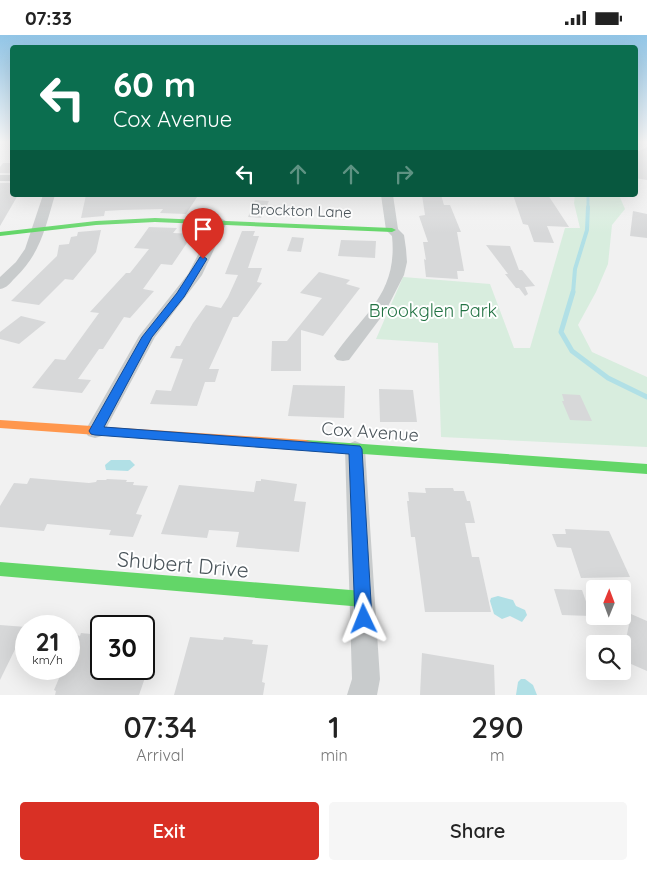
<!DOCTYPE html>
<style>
:root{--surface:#fff;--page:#f6f6f6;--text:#222;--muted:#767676;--accent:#d93025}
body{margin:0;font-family:Quicksand,sans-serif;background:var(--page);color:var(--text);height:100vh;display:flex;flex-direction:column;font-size:19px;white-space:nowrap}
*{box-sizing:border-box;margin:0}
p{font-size:16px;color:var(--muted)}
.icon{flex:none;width:28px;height:28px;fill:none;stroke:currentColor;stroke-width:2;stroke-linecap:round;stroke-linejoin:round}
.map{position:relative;height:660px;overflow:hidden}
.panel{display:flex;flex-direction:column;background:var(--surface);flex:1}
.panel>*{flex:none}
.guide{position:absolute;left:10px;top:10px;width:628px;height:152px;border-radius:5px;box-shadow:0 5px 20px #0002;background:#0b6e4f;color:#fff;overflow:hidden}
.needle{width:32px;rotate:1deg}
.fabs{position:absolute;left:586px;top:545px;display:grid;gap:10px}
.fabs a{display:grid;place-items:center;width:45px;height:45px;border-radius:5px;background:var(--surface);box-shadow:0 5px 20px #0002;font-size:25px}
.speed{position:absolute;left:15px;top:580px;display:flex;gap:10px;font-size:25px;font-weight:700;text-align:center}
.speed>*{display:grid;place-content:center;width:65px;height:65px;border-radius:50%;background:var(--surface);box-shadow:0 5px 20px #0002;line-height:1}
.speed small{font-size:12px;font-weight:400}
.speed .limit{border:2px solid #111;border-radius:8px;background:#fff;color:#111}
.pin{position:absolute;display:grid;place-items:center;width:42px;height:42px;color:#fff;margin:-51px -21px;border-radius:50% 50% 50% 0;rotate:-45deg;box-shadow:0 0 5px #0007}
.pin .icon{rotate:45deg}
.me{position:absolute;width:55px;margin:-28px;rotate:358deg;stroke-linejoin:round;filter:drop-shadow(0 0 4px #0008)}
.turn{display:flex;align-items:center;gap:18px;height:105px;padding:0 20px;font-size:22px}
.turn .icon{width:65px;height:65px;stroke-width:2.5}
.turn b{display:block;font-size:35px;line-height:42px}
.lanes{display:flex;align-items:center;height:48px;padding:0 20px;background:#0003;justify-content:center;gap:25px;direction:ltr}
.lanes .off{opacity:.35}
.eta{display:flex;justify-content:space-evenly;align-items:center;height:85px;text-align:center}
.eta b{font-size:30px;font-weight:600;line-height:35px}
.primary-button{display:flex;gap:10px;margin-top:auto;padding:10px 20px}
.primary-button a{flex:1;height:58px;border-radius:5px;background:var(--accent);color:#fff;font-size:20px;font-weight:600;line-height:58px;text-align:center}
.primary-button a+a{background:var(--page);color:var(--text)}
.status{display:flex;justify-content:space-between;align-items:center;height:35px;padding:0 25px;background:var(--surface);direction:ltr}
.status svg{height:14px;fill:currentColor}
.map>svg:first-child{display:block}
</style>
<div class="status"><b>07:33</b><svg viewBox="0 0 49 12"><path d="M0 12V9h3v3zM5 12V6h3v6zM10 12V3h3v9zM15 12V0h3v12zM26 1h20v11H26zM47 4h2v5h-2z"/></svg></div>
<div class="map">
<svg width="647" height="660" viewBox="0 0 647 660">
<rect width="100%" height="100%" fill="#f1f1f1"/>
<path fill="#d8edde" d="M575,160h44l6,14 -13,16 -4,39 -12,28 -18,33 14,27 55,25v70l-206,-10 -3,-94 -62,-4 27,-62 87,7 24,64h16l35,-120h15l-6,-25z"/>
<g fill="#b1e0e6">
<path d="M111,425h19l5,5 -7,6 -22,-1 -1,-5z"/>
<path d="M498,561l15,4 3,6 9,4 2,5 -5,7 -12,-6 -8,3 -8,-5 -4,-13 1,-3z"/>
<path d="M521,644h4l8,6 4,10h-21l2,-13z"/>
</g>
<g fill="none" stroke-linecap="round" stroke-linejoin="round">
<path stroke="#b1e0e6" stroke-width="3" d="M588,174v-14"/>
<path stroke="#b1e0e6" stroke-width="4" d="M573,258l2,-24 12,-39 1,-23"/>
<path stroke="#b1e0e6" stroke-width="5" d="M573,257l-12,40 11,19 36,27 39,19"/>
</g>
<g fill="#d7d8d9">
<path d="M647,112v33l-12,-2v-25z"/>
<path d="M3,128h9v10h-12v-6z"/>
<path d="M0,148h12v12h6l-18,31z"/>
<path d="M86,160h66l45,2 -11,17 -26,-1 3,-4 -41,1 -17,1 -1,5 -23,2z"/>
<path d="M422,160h19l3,10h6l11,27h-4l7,39h-7l1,8 -32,-2 -2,-18 2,1 -3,-18h5l-9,-26 6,-1z"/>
<path d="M513,160h35l21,32 -22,-1 7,17 -20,-1 -6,-17 -5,-1z"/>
<path d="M255,165l14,1 -8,17 -13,-1z"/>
<path d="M633,176l14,3v24l-17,-2z"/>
<path d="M149,192l28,1 -4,5 20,1 -21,31 -11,-1 -18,25 11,2 -24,27 -6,-1 -21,32h-4l-21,30 13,1 -9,13 -50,-5 23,-29 10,1 34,-47 -9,-1 36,-39h4l19,-24 -15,-1z"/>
<path d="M101,195l-5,22 -23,28 -8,-1 -26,26 -28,-4 46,-45 2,-11 10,-1 2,-7 6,-1 1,-4z"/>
<path d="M242,196h13l-2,5h6l-11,32h14l-5,14 5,1 -24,34h-5l-24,52h10l-4,13h-10l-8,24 -47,-2 6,-14 15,1 12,-32 -13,-1 6,-12h4l13,-23 13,-18 15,3 7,-11 10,-22 -13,-1z"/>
<path d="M292,202l12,1 -3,14 -14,-1z"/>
<path d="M341,205l35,1 -1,17 -37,-2z"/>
<path d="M486,210l24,1 9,24h3l13,16 -10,1 3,7 -3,2 -6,-8h-3l-11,-14h3z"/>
<path d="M319,237l31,8 -4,4 14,4 -37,48 -22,-6v41h-30l1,-30h15l35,-43 -22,-5z"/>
<path d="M21,281l25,6 -27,22 -19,-5v-7z"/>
<path d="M293,350l52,1 -1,32 -56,-2z"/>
<path d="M379,354l34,1 4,32h-37z"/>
<path d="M562,359l18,1 12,26 -22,-1 -8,-19h2z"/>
<path d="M30,443l59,5 7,-1 1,-2h9l1,-1 20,1 -1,2h8l-1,3 15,1 -12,28 6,1 -9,22 -24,-2 2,-5 -64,-6 -3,7 -44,-4v-21l14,-23 13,1z"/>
<path d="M261,444l36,5 -3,17 12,1 -7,50 -63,-5 3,-15 -30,-2 -2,8 -46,-4 18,-49 75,7 2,-11h5z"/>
<path d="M425,453h28l1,3h10l3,10h3l5,22h-10l7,34h7l12,55h-66l-10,-75h-4l-4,-36h2l-1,-9 18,1z"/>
<path d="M565,494l44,2 21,46 -49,1 -10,-30 -14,-1 -5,-13h14z"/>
<path d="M554,554l28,1 9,26 -29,-1z"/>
<path d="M631,579l16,7v50l-25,-11z"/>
<path d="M0,590l26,2 -26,53z"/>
<path d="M81,598l20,2v34h47l-9,26h-84l1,-4 -2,-1 9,-21h6v-13l8,-21 3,1z"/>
<path d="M190,602l33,3 1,-3 29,3 -1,4 16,1 -6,37 3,1 -2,12h-89z"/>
<path d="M422,618l72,12 1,30h-75z"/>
</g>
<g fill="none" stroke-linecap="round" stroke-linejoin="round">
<g fill="#c8cbcc" fill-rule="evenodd">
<rect x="0" y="140" width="12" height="6"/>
<path d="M43,160h12c-10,33 -14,58 -40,83 -5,5 -8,10 -15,11v-12l16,-15 9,-13z"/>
<path d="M381,160h12l5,34 6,6 2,14 1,13 -3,13 -19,37 -36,48 -6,1 -6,-1 -3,-4c29,-42 64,-62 58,-120l-6,-6z"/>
<path d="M221,183l6,4 -25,53 -47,62 -53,99 -7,2 -7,-2 -3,-5 54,-95 49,-62 27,-52z"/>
<path d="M355,406l7,3 3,5 15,230 -3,16h-30l5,-16 -7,-230 3,-5z"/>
</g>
<g fill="#63d668" fill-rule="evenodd">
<path d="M155,183l237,10 4,2 -4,2 -237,-10 -59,3 -96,11v-4l96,-11z"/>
<path d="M306,405l341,24v10l-341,-24 -5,-2 -2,-3 2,-3z"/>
<path d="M0,527l363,29 6,3 2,5 -2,5 -6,3 -363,-31z"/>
</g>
<path fill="#ff974d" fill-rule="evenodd" d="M0,385l306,20 5,2 2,3 -2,3 -5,2 -306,-22z"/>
</g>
<linearGradient id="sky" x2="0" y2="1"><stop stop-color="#92c6e7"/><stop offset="0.54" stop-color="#f9f9f9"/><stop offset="1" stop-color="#f9f9f9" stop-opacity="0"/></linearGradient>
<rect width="647" height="198" fill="url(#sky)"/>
<path fill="#1a73e8" stroke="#114b97" d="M203,221l4,3 -23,38 -32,40 -48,90 256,19 2,3 10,170 -2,6 -6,2 -6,-2 -3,-6 -6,-165 -254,-19 -4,-1 -2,-3 53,-94 35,-44 23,-36z"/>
<g text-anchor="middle" stroke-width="4" stroke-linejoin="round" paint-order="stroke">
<g font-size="15" fill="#4a545a" stroke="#fff">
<text transform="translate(301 176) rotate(2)" y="5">Brockton Lane</text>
</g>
<g font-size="18" fill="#237344" stroke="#fff">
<text x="433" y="282">Brookglen Park</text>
</g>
<g font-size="18" fill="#4a545a" stroke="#fff">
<text transform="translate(370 397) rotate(4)" y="6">Cox Avenue</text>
</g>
<g font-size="21" fill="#4a545a" stroke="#fff">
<text transform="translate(183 530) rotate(5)" y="7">Shubert Drive</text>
</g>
</g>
</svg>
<div class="fabs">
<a><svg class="needle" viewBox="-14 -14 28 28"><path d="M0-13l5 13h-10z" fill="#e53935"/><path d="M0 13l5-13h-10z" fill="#767676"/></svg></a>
<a><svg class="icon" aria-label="search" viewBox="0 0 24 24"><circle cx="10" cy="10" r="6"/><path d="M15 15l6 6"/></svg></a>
</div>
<div class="speed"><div>21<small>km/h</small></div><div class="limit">30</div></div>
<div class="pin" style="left:203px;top:224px;background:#d93025"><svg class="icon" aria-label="arrive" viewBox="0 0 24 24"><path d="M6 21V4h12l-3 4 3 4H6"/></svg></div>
<svg class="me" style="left:364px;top:584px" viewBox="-20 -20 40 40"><path d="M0-17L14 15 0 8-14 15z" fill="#1a73e8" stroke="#fff" stroke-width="4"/></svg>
<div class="guide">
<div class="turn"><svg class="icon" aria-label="left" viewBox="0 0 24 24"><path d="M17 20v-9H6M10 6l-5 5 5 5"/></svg><div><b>60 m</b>Cox Avenue</div></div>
<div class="lanes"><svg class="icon" aria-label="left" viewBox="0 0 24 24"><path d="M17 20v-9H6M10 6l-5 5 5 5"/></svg><svg class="icon off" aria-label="ahead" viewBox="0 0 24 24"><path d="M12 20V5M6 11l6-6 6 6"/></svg><svg class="icon off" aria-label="ahead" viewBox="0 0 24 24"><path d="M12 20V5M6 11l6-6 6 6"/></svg><svg class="icon off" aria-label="right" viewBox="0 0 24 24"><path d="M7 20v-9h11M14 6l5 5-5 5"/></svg></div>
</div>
</div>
<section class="panel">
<div class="eta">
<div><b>07:34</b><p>Arrival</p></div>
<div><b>1</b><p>min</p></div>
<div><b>290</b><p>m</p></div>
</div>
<div class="primary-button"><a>Exit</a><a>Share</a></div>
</section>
